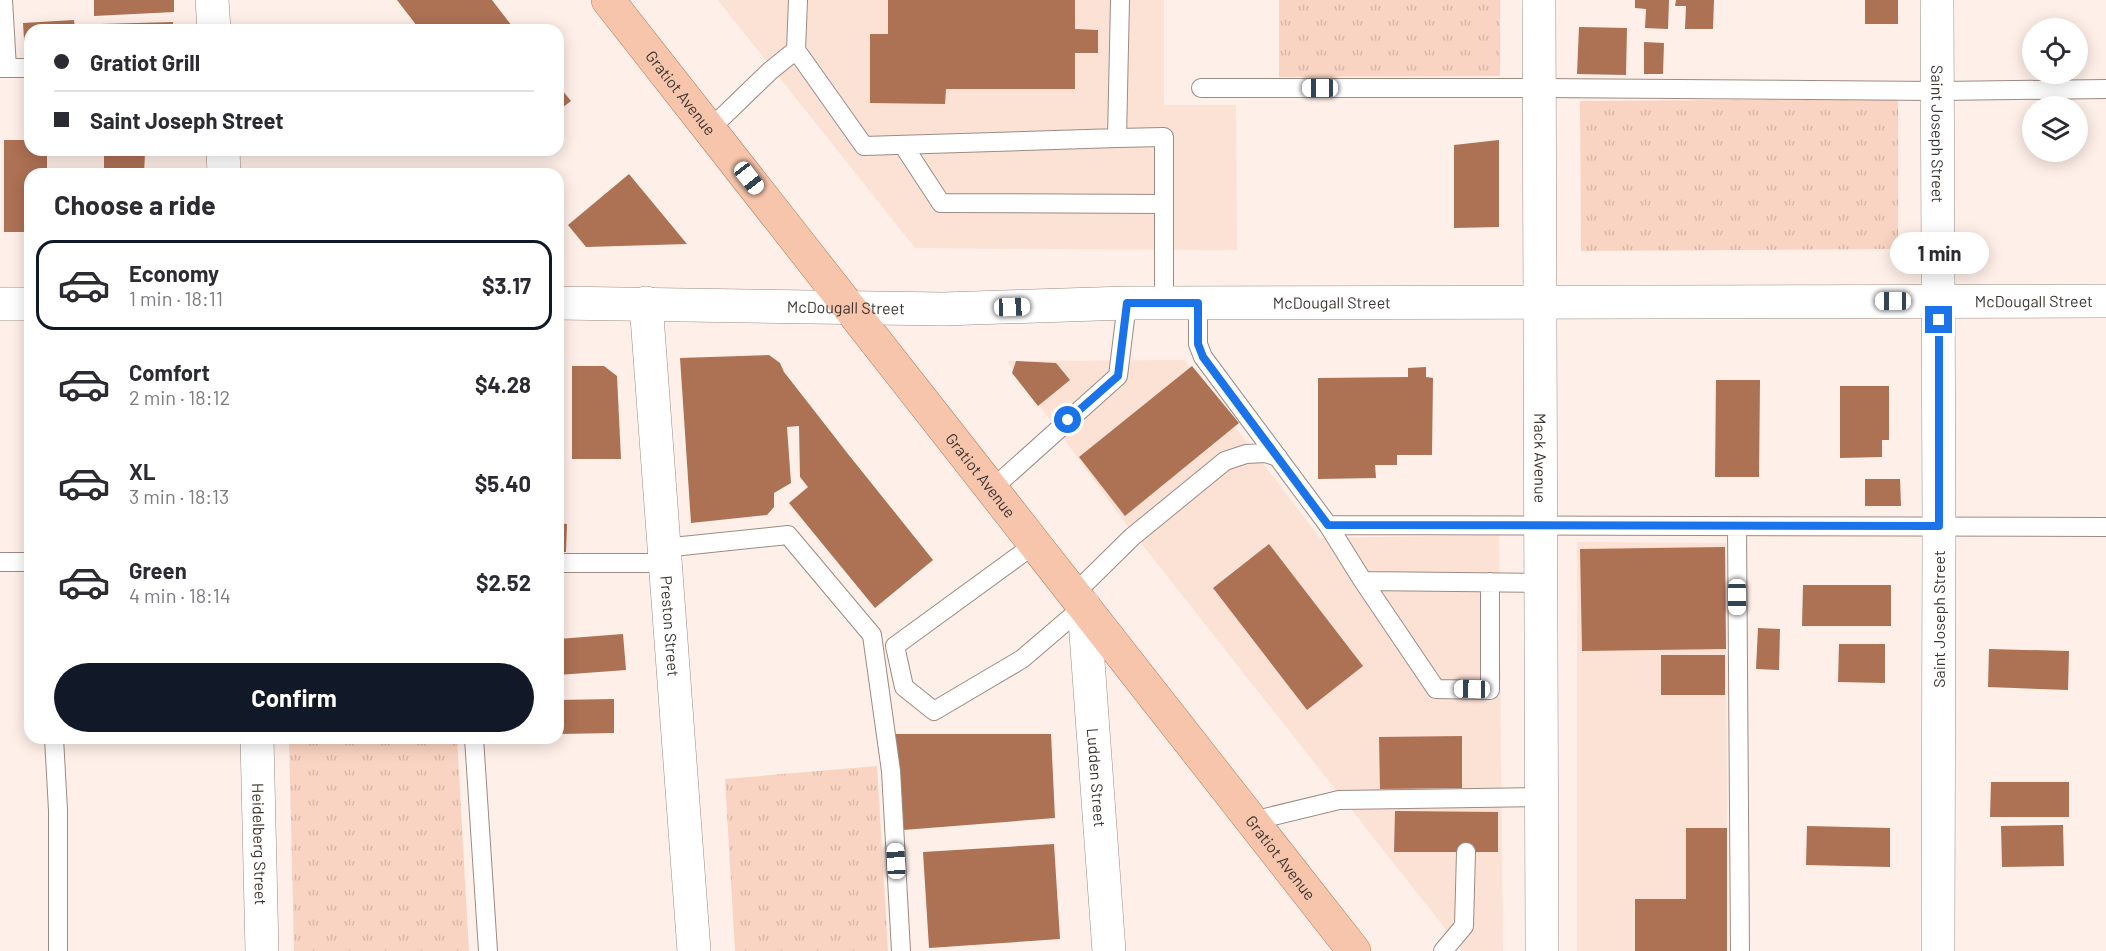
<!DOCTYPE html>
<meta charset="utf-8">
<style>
:root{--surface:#fff;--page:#f2f2f3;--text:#2b2b33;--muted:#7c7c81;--line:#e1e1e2;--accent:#111827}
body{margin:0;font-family:Barlow,sans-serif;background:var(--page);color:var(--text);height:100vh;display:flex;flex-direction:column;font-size:22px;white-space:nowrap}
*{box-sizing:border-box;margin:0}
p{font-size:20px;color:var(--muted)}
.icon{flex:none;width:33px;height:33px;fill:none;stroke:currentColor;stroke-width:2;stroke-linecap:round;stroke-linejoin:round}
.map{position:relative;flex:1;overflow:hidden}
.side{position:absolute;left:24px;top:168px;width:540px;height:576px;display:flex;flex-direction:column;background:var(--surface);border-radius:18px;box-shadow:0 3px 15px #0003}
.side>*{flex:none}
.guide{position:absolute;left:24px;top:24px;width:540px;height:132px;border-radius:18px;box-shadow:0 3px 15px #0003;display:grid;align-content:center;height:132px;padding:0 30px;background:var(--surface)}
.fabs{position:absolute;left:2022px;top:18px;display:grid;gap:12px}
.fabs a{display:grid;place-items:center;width:66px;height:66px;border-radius:50%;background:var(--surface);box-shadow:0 3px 15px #0003;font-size:30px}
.end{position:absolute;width:27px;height:27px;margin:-14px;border:8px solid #1a73e8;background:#fff;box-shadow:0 0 0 3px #fff}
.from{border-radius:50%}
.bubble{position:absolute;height:42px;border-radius:21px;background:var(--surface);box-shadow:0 3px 15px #0003;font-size:20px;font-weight:700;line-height:42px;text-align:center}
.car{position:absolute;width:18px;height:36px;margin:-18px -9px;border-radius:8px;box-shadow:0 0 4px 2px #0007;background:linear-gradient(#fff 24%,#345 0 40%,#fff 0 76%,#345 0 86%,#fff 0)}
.guide b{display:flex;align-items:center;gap:21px;height:57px;font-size:22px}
.guide b+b{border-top:2px solid var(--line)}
.guide i{width:15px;height:15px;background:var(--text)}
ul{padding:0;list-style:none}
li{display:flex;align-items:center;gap:18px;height:90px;margin:0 12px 9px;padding:0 18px;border:3px solid transparent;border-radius:18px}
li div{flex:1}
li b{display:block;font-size:22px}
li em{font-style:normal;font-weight:700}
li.active{border-color:var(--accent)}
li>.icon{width:54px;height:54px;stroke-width:1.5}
h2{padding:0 30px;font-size:27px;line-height:72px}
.primary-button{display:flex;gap:12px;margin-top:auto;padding:12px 30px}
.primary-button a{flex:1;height:69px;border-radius:36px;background:var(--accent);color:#fff;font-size:24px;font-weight:700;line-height:69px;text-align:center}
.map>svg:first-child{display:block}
.built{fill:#fce1d5}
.grass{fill:url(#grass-tufts)}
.building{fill:#ad7154}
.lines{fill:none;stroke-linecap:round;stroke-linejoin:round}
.lane-casing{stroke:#9c8b83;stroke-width:20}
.street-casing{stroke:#9c8b83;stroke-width:34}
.secondary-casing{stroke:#9c8b83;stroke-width:34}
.primary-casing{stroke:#b37a5e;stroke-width:34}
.lane{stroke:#fff;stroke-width:18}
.street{stroke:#fff;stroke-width:33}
.secondary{stroke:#fff;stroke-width:33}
.primary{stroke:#f7c5ac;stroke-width:33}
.route{stroke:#1a73e8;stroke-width:8}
.labels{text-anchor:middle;stroke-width:6;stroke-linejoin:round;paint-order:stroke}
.street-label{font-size:16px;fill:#3d3632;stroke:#fff}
</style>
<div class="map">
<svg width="2106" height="951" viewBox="0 0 2106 951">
<defs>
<pattern id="grass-tufts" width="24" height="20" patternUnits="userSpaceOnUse" patternTransform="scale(1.5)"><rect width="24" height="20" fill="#fad4c2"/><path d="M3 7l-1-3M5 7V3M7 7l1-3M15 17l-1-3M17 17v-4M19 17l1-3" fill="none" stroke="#d7b7a7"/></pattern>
</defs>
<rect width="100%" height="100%" fill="#feefe8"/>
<path class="built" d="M718 0H1164V105H1236L1237 250 915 248Z
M1184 360 1320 538 1499 535 1503 951H1463L1126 524 1007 361Z
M1577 542 1726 543 1727 951H1577Z"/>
<path class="grass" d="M1279 0H1500V76L1279 77Z
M1898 99V249L1581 251 1580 101Z
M289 738H457L469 951H294Z
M877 766 888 951H735L725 779Z"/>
<path class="building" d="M94 0H174V12L94 16Z
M397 0H492L515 30H420Z
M888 0H1075V29L1098 30V53H1075V89H946L945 104 870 103V34H888Z
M1635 0H1669L1668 29 1645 28 1646 9 1635 8Z
M1676 0H1714L1713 29H1685L1686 6H1675Z
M1865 0H1898V24H1865Z
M74 20 75 30H30V56H25L23 23Z
M173 22V30H100V24Z
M1579 27 1627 28 1626 75 1577 74Z
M1644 42 1664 43 1663 74H1644Z
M558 85 571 101 558 111Z
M4 140H30V150H47V174H30V232H4Z
M1499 140V227L1454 228V145Z
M104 152 145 153 144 174H104Z
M629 174 687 244 586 247 568 225Z
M769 355 780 363 784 372 848 454 933 560 875 608 789 503 808 487 800 477 799 426 787 427 791 483 774 493V507L767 515 691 523 680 358Z
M1016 361 1056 363 1070 380 1038 406 1012 373Z
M572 366H604L617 376 621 459H572Z
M1192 366 1239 423 1125 516 1079 457Z
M1426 367V377L1433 378 1432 455H1397V465H1375L1376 478 1318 479V378L1408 377V368Z
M1716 380H1760L1759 477H1715Z
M1840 386H1889V440H1882V457L1840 458Z
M1865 479H1900L1901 506H1865Z
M558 523 567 524 566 552H558Z
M1269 544 1363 666 1307 710 1213 588Z
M1725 547 1726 649 1582 651 1580 549Z
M1803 585H1891V626H1802Z
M1758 628 1780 629 1779 670 1756 669Z
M623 634 626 670 558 675V639Z
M1839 644H1885V683L1838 682Z
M1989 649 2069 651 2068 690 1988 687Z
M1661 655H1725V695H1661Z
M614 699V733L558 734V700Z
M895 734H1051L1055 818 903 830Z
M1462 736V788L1380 789 1379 737Z
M1991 782H2069V817H1990Z
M1395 811 1498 812V852H1394Z
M2063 825 2064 866 2002 867 2001 826Z
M1807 826 1890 828V867L1806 865Z
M1686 828H1727V951H1635V899H1686Z
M1054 844 1060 939 929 948 923 852Z"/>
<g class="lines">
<g class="lane-casing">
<path id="lane" d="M3 0 7 68
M798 0 796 50 864 146 1117 138
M1120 0 1117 138 1164 137V303
M0 68H30
M1201 88H1539L1938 91 2106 89
M710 129 770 71 796 50
M903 145 941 203 1164 204
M1198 303V344L1203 357 1328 525 1363 581 1540 583
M992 489 1118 376 1127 303
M1328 525 2106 527
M1737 526 1740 951
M1035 544 895 646 904 687 934 711 1022 659 1084 606
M663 548 788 535 872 635 891 771 901 951
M0 562H30
M558 563H664
M1363 581 1436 689 1490 690V582
M1074 594 1132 537 1225 461 1246 454 1265 453 1278 457
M54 738 58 810V951
M474 738 488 951
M1252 821 1339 800 1541 797
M1443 951 1464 926 1466 852"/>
</g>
<g class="street-casing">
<g id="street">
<path d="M212 0 214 30"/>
<path id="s1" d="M1937 0 1939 527 1938 951"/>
<path d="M223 150 224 174"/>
<path id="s2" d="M646 303 694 951"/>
<path id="s3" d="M1084 606 1109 951"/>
<path id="s4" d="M257 738 262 951"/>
</g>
</g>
<g class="secondary-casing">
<g id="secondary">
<path id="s5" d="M1539 0 1542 951"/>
<path id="s6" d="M558 303 943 309 1127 303 2106 301"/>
<path d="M0 304H30"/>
</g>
</g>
<g class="primary-casing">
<g id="primary">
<path id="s7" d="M608 0 1354 951"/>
</g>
</g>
<use href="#lane" class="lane"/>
<use href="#street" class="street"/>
<use href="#secondary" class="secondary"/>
<use href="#primary" class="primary"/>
</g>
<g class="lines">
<path class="route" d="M1068 420 1118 376 1127 303H1198V344L1203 357 1328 525 1939 526V320"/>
</g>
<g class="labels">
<g class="street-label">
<text dy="6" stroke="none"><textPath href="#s7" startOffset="118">Gratiot Avenue</textPath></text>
<text dy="6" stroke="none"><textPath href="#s1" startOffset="134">Saint Joseph Street</textPath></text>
<text dy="6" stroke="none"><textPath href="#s6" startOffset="1476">McDougall Street</textPath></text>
<text dy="6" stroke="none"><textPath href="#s6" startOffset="774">McDougall Street</textPath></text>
<text dy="6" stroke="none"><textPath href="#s6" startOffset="288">McDougall Street</textPath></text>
<text dy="6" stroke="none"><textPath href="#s5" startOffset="458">Mack Avenue</textPath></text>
<text dy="6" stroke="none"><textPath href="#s7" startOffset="604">Gratiot Avenue</textPath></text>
<text transform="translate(1939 619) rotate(-90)" y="6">Saint Joseph Street</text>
<text dy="6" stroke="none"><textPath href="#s2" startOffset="324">Preston Street</textPath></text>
<text dy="6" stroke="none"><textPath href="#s3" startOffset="172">Ludden Street</textPath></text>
<text dy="6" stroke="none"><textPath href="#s4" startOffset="106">Heidelberg Street</textPath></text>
<text dy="6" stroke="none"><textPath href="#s7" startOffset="1090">Gratiot Avenue</textPath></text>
</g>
</g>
</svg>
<div class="fabs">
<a><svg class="icon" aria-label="locate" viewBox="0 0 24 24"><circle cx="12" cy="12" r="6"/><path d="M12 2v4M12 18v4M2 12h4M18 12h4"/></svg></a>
<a><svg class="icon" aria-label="layers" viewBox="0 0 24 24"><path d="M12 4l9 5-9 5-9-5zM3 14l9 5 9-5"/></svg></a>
</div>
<i class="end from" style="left:1068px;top:420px"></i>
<i class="end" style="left:1939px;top:320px"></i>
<div class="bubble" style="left:1890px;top:232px;width:99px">1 min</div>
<i class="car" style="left:1320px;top:88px;rotate:270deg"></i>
<i class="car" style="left:749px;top:178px;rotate:142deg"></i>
<i class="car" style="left:1893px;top:301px;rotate:270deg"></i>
<i class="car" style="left:1012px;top:307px;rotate:88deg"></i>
<i class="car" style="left:1737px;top:597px;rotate:180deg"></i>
<i class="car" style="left:1472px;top:689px;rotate:271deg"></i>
<i class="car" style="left:896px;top:861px;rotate:357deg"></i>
<div class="guide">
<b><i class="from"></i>Gratiot Grill</b>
<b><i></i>Saint Joseph Street</b>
</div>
<section class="side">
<h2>Choose a ride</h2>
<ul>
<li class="active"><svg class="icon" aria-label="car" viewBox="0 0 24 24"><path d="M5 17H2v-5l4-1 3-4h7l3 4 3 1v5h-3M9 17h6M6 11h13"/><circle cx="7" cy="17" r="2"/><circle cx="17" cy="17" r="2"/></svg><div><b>Economy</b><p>1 min · 18:11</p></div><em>$3.17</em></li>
<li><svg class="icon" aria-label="car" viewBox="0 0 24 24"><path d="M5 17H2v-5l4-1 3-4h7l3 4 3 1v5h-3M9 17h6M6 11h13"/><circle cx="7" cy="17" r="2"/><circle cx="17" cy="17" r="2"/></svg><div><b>Comfort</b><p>2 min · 18:12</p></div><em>$4.28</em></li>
<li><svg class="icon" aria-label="car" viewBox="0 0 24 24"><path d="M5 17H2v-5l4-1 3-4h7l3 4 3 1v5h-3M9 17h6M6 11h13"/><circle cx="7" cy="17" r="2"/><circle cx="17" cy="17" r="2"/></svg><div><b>XL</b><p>3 min · 18:13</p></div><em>$5.40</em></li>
<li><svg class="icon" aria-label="car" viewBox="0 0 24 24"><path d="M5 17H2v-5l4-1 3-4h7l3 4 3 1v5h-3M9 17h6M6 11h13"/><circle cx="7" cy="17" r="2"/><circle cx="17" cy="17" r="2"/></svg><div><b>Green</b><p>4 min · 18:14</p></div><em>$2.52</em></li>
</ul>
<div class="primary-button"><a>Confirm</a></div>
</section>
</div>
